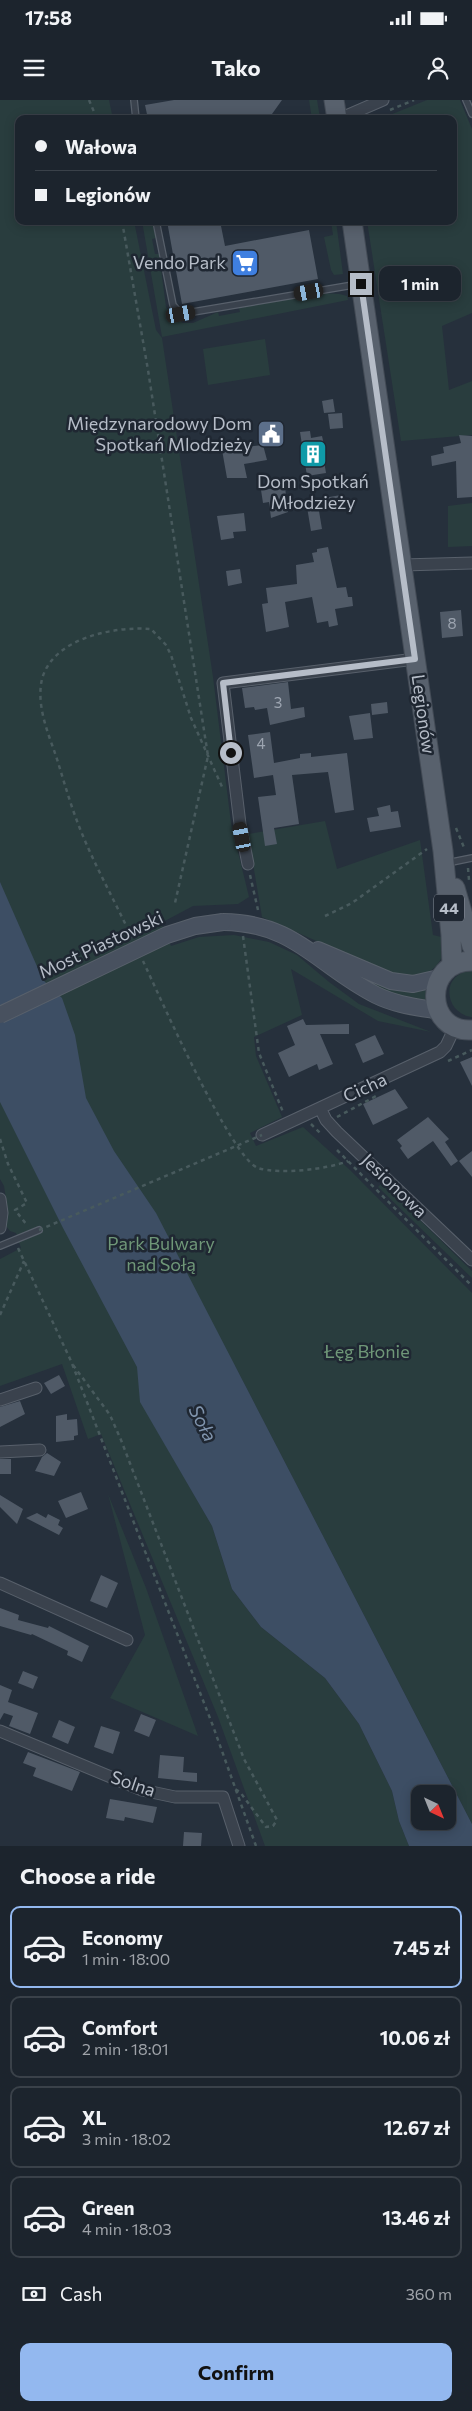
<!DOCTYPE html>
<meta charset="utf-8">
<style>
:root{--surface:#1c242d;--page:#293039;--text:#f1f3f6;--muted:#a0a4aa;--line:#3a4149;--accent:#93b8ef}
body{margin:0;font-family:Commissioner,sans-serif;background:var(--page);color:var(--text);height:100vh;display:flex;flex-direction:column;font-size:19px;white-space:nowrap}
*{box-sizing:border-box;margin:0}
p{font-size:16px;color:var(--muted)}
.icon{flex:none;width:28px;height:28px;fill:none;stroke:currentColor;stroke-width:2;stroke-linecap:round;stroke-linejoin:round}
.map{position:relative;height:1746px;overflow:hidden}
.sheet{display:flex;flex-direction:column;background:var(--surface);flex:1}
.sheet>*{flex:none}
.guide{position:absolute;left:15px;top:15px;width:442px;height:110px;border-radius:10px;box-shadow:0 2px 12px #0003,0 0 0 1px var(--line);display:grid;align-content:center;height:110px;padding:0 20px;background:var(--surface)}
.needle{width:32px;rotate:137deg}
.fabs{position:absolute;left:411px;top:1685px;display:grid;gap:10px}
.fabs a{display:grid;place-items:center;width:45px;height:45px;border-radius:10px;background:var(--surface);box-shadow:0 2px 12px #0003,0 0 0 1px var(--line);font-size:25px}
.end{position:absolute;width:22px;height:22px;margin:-11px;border:6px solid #b6bdc8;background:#111;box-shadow:0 0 0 2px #111}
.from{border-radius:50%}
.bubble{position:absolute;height:35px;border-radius:10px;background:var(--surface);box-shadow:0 2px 12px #0003,0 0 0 1px var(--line);font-size:16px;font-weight:700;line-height:35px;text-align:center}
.car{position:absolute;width:15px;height:30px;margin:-15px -8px;border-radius:6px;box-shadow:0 0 4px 1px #0007;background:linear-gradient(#222 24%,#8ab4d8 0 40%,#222 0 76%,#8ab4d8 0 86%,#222 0)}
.guide b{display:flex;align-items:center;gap:18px;height:48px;font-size:19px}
.guide b+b{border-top:1px solid var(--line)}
.guide i{width:12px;height:12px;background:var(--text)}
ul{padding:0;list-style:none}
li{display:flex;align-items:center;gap:15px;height:82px;margin:0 10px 8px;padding:0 10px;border:2px solid var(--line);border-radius:10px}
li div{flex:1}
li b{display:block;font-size:19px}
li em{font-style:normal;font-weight:700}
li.on{border-color:var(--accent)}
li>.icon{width:45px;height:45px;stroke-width:1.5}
h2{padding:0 20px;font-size:22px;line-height:60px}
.pay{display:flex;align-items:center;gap:12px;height:55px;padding:0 20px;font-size:19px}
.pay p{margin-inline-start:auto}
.action{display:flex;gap:10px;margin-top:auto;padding:10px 20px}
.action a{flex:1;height:58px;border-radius:10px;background:var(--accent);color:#111;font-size:20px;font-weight:700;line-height:58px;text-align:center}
.status{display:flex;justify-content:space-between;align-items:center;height:35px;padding:0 25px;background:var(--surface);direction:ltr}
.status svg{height:14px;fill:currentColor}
header{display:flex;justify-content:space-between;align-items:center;height:65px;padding:0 20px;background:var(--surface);font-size:22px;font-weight:700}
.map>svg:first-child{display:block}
.green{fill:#293d3e}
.water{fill:#3d4e64;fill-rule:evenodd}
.building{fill:#505a67}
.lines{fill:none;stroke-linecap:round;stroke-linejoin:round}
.lane-casing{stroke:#58606b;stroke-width:8}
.street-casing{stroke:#58606b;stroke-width:13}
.secondary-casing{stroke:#58606b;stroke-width:18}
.primary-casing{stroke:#434b56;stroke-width:21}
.path{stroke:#485a5d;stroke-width:2.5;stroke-dasharray:4 4;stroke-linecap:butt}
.lane{stroke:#3a424d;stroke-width:5.5}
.street{stroke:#3a424d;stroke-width:11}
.secondary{stroke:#48515f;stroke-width:16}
.primary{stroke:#58616d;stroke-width:19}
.secondary-bridge-casing{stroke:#58606b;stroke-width:18;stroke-linecap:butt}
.path-bridge{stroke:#485a5d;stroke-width:2.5;stroke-dasharray:4 4;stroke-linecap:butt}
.secondary-bridge{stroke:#48515f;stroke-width:16}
.route{stroke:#b6bdc8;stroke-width:6}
.labels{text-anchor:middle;stroke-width:5;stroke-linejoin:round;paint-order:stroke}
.number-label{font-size:15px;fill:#9ca4b0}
.shield{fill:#1f2732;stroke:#89909b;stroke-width:1}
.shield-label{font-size:16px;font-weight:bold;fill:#b6bdc8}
.poi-label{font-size:18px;fill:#b6bdc8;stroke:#1f2732;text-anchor:end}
.street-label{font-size:18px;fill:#b6bdc8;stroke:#1f2732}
.park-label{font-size:18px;fill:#6f9778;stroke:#1f2732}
.water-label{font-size:19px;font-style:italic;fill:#8094ad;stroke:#1f2732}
</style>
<div class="status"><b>17:58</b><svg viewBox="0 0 49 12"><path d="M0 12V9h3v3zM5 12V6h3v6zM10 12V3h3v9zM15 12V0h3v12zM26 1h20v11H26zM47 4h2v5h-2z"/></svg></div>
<header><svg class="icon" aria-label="menu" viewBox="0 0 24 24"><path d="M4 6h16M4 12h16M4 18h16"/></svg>Tako<svg class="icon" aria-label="person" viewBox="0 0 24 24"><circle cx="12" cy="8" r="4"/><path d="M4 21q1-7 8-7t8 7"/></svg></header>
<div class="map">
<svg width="472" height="1746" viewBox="0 0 472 1746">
<rect width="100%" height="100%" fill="#26303c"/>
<path class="green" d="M0 0H109L113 19H19V121H134L156 230 162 238 213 577 231 723 249 797 238 804 193 806 161 823 171 846 199 837 234 835 269 842 297 855 329 882 359 904 431 932 378 921 291 869 302 915 254 937 256 956 282 1017 250 1033 256 1046 303 1027 350 1070 472 1193V1724L235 1266 146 1311 212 1426 232 1489 261 1527 325 1578 359 1624 392 1691 399 1721 409 1746H265L218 1617 101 1334 88 1339 62 1264 0 1286V1159L21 1148 16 1133 10 1131 6 1126 7 1105 4 1086 0 1079Z
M309 0H317L320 18 312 19Z
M427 0H460L472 29V213L442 226 449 290 472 281V335L401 341 367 121H454V19H380Z
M142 121H152L156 138 152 139 155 154H159L166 207 173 217 183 223H193L218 212 219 216 240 212 239 208C264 204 326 187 347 196L348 200 162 237Z
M331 121H336L343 174 334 175 331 170 324 137 333 135Z
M265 239 270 275 208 285 203 249Z
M472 403V446L448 447V406Z
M325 721 337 769 420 740 433 835 445 838C445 870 425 879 396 876L262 817 248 734Z
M335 863 428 888 429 906 397 899Z
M472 871V917H471C442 911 442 872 472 871Z
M382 1083 472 1171V1178L378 1087Z
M108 1394 146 1488 198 1636 110 1598 145 1535Z"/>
<path class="water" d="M0 782 43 880 62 898 75 935 86 998 114 1051 156 1113 472 1724V1746H409L399 1721 392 1691 359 1624 325 1578 261 1527 232 1489 212 1426 140 1302 137 1267 63 1128 0 1002ZM420 1694H448V1721H420Z"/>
<path class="building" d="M174 0H282L272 14 273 19H148L145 5Z
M167 121H220L225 146 309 130 318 179 182 204Z
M333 299 335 312 324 313 322 301Z
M342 313 343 328 330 329 328 314Z
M310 331 311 338 322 336 325 349H322L326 373 307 376 300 332Z
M459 335 472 336V397L457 398 456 361 432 366 431 356 444 353 443 347 461 343Z
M263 345 267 360 244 364 247 378H227L222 350Z
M285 387 288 412 271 418 269 402 263 403 261 390Z
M341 395 343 407 319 411 322 429 311 431 306 401Z
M244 413 246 431 233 432 234 438 221 440 217 416Z
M328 447 337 488 346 487 348 497H352L353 506 335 509 338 525 329 527 328 521 317 523 312 497 285 502 289 527 266 532 262 504 268 503 266 488 297 484 296 465 314 462 312 453 317 452V449Z
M240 469 242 483 228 486 226 471Z
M461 510 463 536 442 538 440 512Z
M288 582 291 609 304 607 305 617 270 625 267 608 255 610 254 607 245 608 242 588Z
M387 602 388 613 372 615 371 604Z
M370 613 373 638 354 640 349 616Z
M270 632 274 663 300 658V654L311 653V657L347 653 354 710 335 713 328 672 292 675 299 724 274 728 277 744 265 746 258 697 276 695 273 675 254 678 248 635Z
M390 705 391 712 398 711 401 727 370 732 367 718 379 716 377 708Z
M303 919 306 925 349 924V934H320L333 964 319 970 317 964 289 977 278 953 295 945 287 926Z
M375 935 384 954 363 963 355 944Z
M472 957V986L460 962Z
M395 989 408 1008 373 1025 363 1004Z
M428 1017 449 1039 445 1042 458 1061 451 1066 433 1041 408 1059 400 1048 402 1046 397 1040Z
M472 1051V1077L459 1061Z
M59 1275 65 1286 51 1294 44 1283Z
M20 1301 25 1314 0 1327V1307Z
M67 1314V1320L77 1319 78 1335 74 1336V1340L56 1342V1316Z
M47 1353 61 1362 54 1376 35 1371 42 1357Z
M0 1359H11V1374H0Z
M81 1392 88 1409 66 1418 58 1401Z
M0 1395 23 1409 17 1424 0 1407Z
M37 1413 46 1418 48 1414 60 1420 58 1425 63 1428 59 1435 26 1418Z
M101 1475 118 1483 107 1508 90 1501Z
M0 1508 19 1515 18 1520 48 1528 49 1526 89 1546 82 1562 67 1555 68 1551 32 1534 31 1535 0 1526Z
M23 1571 38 1577 33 1589 18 1583Z
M0 1585 12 1590 8 1602 38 1613 30 1634 9 1626 13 1616 4 1613 0 1620Z
M141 1614 156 1620 149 1637 134 1631Z
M59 1620 75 1627 68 1644 52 1637Z
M101 1626 120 1632 113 1654 94 1647Z
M28 1652 80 1672 72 1691 33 1676 36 1668 23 1663Z
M160 1655 184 1657 183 1672 197 1673V1682L158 1678Z
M110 1699 157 1707 153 1723 125 1717 124 1721 106 1718Z
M184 1732 202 1733 201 1746H183Z"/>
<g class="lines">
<g class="lane-casing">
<path id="lane" d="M134 0 136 19
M466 0 472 14
M156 121 173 205 181 214 359 184
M447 763 472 758
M0 1146 39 1130"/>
</g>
<g class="street-casing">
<path id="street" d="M339 19 383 0
M403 465 472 463
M248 764 240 724 223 583 415 559
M320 1008 326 1020 337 1032 472 1160
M262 1035 440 952 446 946 455 927
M0 1099 2 1113 0 1128
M0 1300 36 1288
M0 1352 40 1350
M0 1483 127 1540
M0 1631 142 1690 175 1697H223L239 1746"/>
</g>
<g class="secondary-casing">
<path id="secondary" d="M223 822C296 823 317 865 376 895 396 905 417 907 439 911
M318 850 391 881 413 884 439 878"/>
</g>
<g class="primary-casing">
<path id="primary" d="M334 0 337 19
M352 121 443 751 451 835 452 866
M455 788 472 846
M472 861C422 861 425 933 472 930"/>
</g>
<path class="path" d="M89 0 97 19
M390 10 414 0
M122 121 148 270 208 656 175 803
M310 122 313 121
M456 728 465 750
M468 768 469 780
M250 775 258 810
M325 816 352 803 427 749
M243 836 259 953 283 1012
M132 838C114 799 92 761 77 721 69 700 63 678 56 656 48 633 36 605 42 579 53 538 114 526 151 529L166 545 171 555 191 618 223 689
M143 861C159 895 231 1058 258 1068 279 1075 329 1069 348 1061
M448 961 472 950
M337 1017 378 995
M311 1024 321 1034
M0 1039 8 1064 27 1103 15 1110 27 1125
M337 1050 472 1186
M18 1148 71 1261 213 1626 256 1746
M0 1215 24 1161
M73 1265 110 1315 121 1340 244 1659 277 1720 273 1726 266 1727 240 1692 233 1688"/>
<use href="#lane" class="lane"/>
<use href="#street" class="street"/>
<use href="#secondary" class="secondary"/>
<use href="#primary" class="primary"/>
<g class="secondary-bridge-casing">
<path id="secondary-bridge" d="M0 915 167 835 195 826 223 822"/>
</g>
<path class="path-bridge" d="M39 1130 262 1035"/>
<use href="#secondary-bridge" class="secondary-bridge"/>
</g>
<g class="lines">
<path class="route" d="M231 653 223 583 415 559 361 184"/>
</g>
<defs>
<g id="supermarket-square" transform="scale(1.4375)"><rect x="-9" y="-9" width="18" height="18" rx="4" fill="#3f7fe0" stroke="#1f2732"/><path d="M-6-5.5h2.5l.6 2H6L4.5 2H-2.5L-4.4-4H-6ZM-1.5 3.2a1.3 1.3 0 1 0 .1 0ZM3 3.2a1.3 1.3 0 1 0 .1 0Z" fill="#fff"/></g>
<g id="civic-square" transform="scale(1.4375)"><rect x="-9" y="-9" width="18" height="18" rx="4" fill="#5c6f8a" stroke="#1f2732"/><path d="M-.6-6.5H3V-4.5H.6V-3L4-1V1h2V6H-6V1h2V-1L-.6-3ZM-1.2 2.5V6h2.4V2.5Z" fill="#fff"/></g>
<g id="building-square" transform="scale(1.4375)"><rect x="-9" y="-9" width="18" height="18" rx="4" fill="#0f9aa8" stroke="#1f2732"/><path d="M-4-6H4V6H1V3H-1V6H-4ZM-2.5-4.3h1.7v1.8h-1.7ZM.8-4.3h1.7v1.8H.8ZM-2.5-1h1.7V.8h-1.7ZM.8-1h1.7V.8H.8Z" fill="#fff"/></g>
</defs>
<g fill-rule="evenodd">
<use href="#supermarket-square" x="245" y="163"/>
<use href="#civic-square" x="271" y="334"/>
<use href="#building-square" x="313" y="354"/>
</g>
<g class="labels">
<g class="number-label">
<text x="452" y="529">8</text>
<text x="278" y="608">3</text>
<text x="261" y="649">4</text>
</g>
<rect class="shield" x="434" y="794.5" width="30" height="27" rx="4"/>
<g class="shield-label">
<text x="449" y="814">44</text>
</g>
<g class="poi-label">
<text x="226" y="169">Vendo Park</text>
<text x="252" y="330">Międzynarodowy Dom<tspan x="252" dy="21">Spotkań Mlodzieży</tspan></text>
<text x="313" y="388" text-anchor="middle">Dom Spotkań<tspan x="313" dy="21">Młodzieży</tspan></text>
</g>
<g class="street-label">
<text transform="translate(423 614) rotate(82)" y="6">Legionów</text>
<text transform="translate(101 845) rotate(-25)" y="6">Most Piastowski</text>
<text transform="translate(365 988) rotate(-25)" y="6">Cicha</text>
<text transform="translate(394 1086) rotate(44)" y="6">Jesionowa</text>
<text transform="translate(133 1684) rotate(19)" y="6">Solna</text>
</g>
<g class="park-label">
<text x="161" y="1150">Park Bulwary<tspan x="161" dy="21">nad Sołą</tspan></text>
<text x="367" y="1258">Łęg Błonie</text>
</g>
<g class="water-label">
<text transform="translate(203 1323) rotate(63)" y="7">Soła</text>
</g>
</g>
</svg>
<div class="fabs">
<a><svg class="needle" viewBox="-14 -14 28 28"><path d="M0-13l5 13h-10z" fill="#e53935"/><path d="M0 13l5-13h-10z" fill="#a0a4aa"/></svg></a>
</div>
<i class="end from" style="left:231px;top:653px"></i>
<i class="end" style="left:361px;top:184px"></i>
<div class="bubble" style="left:379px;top:166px;width:82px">1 min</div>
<i class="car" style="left:309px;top:192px;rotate:260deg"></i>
<i class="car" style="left:181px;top:214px;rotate:80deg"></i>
<i class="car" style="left:242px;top:737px;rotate:349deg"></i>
<div class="guide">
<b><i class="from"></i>Wałowa</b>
<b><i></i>Legionów</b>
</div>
</div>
<section class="sheet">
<h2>Choose a ride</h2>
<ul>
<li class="on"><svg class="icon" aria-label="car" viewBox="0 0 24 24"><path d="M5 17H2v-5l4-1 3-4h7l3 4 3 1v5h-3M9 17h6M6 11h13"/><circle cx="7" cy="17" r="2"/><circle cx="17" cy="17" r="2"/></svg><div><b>Economy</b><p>1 min · 18:00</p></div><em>7.45 zł</em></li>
<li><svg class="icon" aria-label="car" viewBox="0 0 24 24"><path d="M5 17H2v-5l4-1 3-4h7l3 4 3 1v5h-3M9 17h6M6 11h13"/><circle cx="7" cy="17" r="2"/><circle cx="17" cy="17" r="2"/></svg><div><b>Comfort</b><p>2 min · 18:01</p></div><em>10.06 zł</em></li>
<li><svg class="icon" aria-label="car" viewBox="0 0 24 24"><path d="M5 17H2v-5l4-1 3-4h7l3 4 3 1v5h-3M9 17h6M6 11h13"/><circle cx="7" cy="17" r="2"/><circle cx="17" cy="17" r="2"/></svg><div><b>XL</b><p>3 min · 18:02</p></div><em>12.67 zł</em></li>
<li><svg class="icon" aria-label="car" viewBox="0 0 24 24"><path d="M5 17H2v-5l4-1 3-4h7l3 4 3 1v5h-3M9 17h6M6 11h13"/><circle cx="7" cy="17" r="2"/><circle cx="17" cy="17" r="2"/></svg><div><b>Green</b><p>4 min · 18:03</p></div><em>13.46 zł</em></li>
</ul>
<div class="pay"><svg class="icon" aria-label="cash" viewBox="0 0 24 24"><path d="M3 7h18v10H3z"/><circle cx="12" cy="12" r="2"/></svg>Cash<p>360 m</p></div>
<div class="action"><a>Confirm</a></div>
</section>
